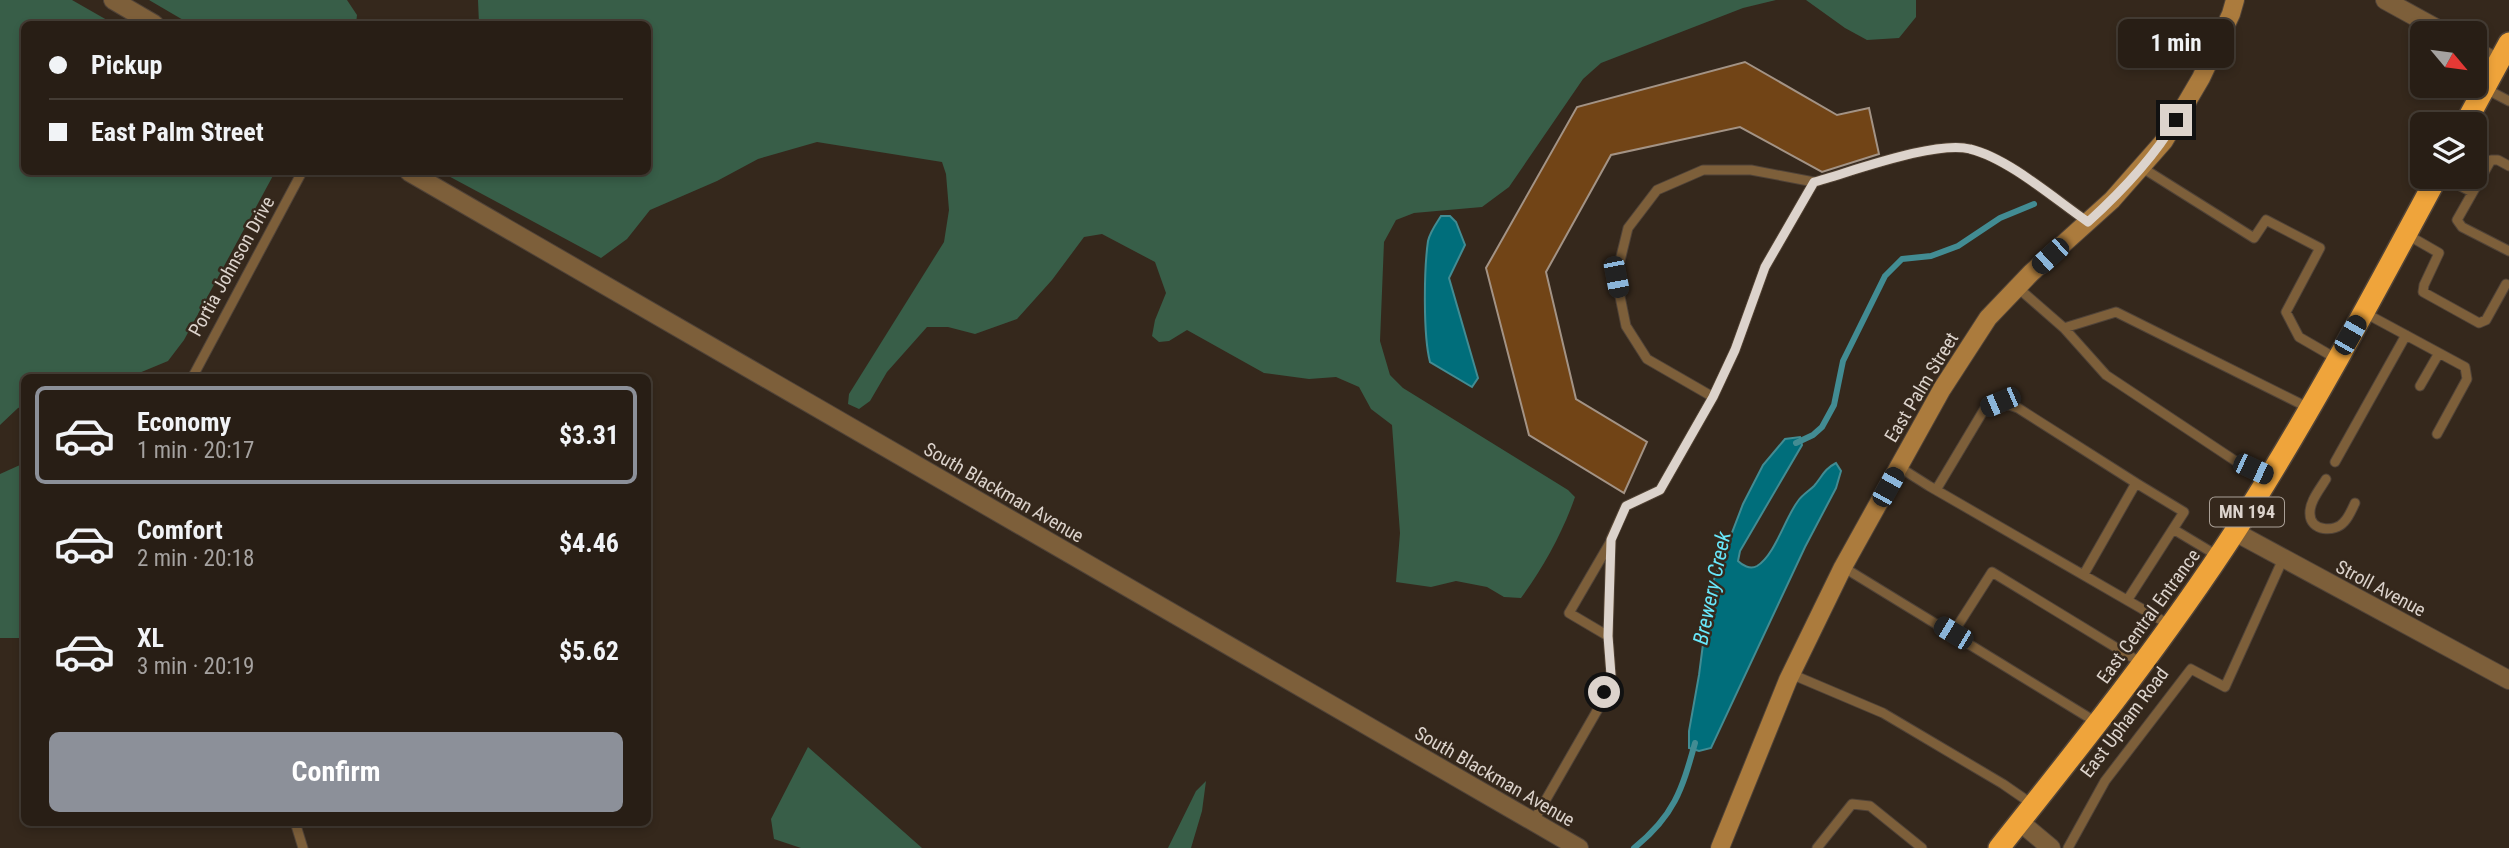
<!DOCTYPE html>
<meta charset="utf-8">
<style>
:root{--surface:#281e15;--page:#342b22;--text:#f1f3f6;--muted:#a5a2a0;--line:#443c34;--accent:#8c9099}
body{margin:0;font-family:"Roboto Condensed",sans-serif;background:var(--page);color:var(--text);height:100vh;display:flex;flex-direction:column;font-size:26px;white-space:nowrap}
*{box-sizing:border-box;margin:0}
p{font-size:23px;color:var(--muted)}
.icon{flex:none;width:38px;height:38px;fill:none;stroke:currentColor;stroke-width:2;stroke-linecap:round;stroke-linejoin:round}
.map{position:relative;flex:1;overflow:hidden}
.sheet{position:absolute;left:21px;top:374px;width:630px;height:452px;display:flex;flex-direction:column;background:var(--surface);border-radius:10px;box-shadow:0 4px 10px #0003,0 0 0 2px var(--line)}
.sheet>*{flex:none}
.top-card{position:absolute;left:21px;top:21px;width:630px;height:154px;border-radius:10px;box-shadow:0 4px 10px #0003,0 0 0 2px var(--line);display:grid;align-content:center;height:154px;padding:0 28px;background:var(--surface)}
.needle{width:46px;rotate:119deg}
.fabs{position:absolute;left:2410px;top:21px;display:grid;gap:14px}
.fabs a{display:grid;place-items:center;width:77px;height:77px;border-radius:10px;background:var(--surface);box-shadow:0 4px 10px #0003,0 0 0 2px var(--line);font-size:35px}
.end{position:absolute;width:32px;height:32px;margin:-16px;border:9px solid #dcd3cc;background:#111;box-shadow:0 0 0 4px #111}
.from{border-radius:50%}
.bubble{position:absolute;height:49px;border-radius:10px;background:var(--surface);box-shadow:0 4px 10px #0003,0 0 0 2px var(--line);font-size:23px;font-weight:700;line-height:49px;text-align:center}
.car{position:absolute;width:21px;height:42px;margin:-21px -10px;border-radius:9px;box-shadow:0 0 5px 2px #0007;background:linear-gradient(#222 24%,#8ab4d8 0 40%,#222 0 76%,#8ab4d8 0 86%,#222 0)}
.top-card b{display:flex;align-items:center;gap:24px;height:66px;font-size:26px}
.top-card b+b{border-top:2px solid var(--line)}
.top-card i{width:18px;height:18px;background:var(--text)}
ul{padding:12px 0 0;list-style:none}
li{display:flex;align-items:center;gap:21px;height:98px;margin:0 14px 10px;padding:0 14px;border:4px solid transparent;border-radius:10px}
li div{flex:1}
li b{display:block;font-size:26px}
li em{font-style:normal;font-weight:700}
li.on{border-color:var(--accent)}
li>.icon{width:63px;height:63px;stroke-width:1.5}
.button{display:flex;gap:14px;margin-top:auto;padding:14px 28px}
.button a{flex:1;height:80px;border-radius:10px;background:var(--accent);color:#fff;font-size:28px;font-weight:700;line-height:80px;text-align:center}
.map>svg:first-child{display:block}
.green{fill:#385e48}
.water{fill:#006e7b;stroke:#428c93;stroke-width:2}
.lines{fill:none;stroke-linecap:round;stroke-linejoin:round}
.stream{stroke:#428c93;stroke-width:6}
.building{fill:#714416;stroke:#a39385;stroke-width:2}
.lane-casing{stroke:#504338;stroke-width:11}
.street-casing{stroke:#504338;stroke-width:20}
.secondary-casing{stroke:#504338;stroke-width:20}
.highway-casing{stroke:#504338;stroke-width:24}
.lane{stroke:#7d5f3a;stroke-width:9}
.street{stroke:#7d5f3a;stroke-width:18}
.secondary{stroke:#ab7b3d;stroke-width:18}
.highway{stroke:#efa43b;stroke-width:21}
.route{stroke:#dcd3cc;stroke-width:9}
.labels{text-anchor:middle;stroke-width:5;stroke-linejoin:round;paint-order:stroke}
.shield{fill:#35281c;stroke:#aaa097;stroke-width:2}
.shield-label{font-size:18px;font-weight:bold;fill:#dcd3cc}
.street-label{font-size:19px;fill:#dcd3cc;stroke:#35281c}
.water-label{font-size:21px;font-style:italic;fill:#68e8fb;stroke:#35281c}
</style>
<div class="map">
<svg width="2509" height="848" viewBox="0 0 2509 848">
<rect width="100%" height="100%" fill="#35281c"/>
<path class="green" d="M0 0H72L114 24H24V172H275L184 340 168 361 127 378H24V406L18 408 0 425Z
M149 0H347L357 15 356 24H190Z
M478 0H1776L1743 8 1601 63 1583 79 1509 187 1482 207 1414 213 1396 220 1384 242 1380 341 1390 375 1403 388 1568 490 1575 497C1563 532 1543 568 1521 598L1504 597 1487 587 1456 581 1431 587 1396 582 1400 533 1392 425 1371 409 1359 387 1336 377 1309 379 1264 373 1187 330 1169 341 1159 342 1152 336 1155 320 1166 293 1155 262 1102 234 1084 237 1052 280 1017 319 975 334 948 327H927L887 372 870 401 859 409 848 404 849 394 944 242 949 210 946 174 942 162 817 142 758 159 717 181 650 210 627 239 601 258 441 172H648V24H479Z
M1806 0H1916V17L1899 38 1867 40 1845 28Z
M20 465H24V638H0V474Z
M808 747 922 848H801L774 839 771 819Z
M1206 781 1202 811 1191 848H1168L1196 791Z"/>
<path class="water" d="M1441 216H1450L1456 222 1465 245 1449 278 1478 378 1472 387 1430 362C1423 335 1424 269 1428 241 1430 232 1436 224 1441 216Z
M1800 437 1802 445 1740 551 1738 561C1742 565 1750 570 1757 566 1775 555 1785 518 1798 501 1802 495 1809 491 1814 486 1822 477 1824 469 1836 463L1841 471 1836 488 1805 547 1711 748 1699 751 1689 748V731L1699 675 1710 590 1743 504 1763 465 1785 439Z"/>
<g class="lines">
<path class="stream" d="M1796 443 1813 435 1822 427 1834 405 1843 361 1885 276 1902 259 1931 256 1958 246 2000 218 2034 204
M1634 848C1674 816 1682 790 1695 743"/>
</g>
<path class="building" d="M1745 62 1837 115 1869 108 1879 154 1822 172 1740 127 1611 155 1546 272 1576 399 1647 442 1624 493 1529 435 1486 268 1577 107Z"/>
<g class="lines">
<g class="lane-casing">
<path id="lane" d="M2486 89 2509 101
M2509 166 2498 160H2491L2457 220 2462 227 2509 251
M2141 167 2254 238 2266 220 2320 248 2286 312 2299 337 2337 359
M2443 177 2472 192
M2406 234 2439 253 2424 285 2423 292 2479 323 2486 320 2506 284
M2017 287 2064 328 2116 312 2309 408
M2365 313 2465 367 2467 379 2437 434
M2064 328 2106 375 2237 462 2268 476
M192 378 302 172
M2420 386 2439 353
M1713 397 1647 359 1626 326 1616 277 1628 228 1657 190 1703 170H1751L1814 182
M2335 462 2406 335
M1899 467 1929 486 2170 625
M2326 479C2320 489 2309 502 2310 514 2310 531 2335 533 2344 522 2349 517 2352 509 2355 503
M1936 490 1985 408 2000 402 2018 408 2136 483
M1843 567 2096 722
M2084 574 2136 483 2184 512 2173 529 2218 556
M2128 599 2173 529
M1953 633 1992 572 2143 664
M1608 636 1569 613 1611 541
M1791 674 1883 713 2003 784 2032 804
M295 822 303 848
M1533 822 1598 709 1611 675 1608 636 1611 539 1626 506 1660 490 1713 397 1735 350 1765 267 1814 182C1851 172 1936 140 1970 149 2008 158 2056 200 2088 222
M1817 848 1852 804 1870 806 1922 848
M2068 848 2105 781 2191 669 2225 687 2283 559"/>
</g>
<g class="street-casing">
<path id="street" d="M113 0 154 24
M2385 0 2445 33
M2474 50 2498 63
M409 172 1579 848
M2235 532 2509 680
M2020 822 2051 848"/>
</g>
<g class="secondary-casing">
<path id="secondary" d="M1720 848 1788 680 1843 567 1942 389 1988 318 2031 273 2112 200 2164 141 2201 78 2231 14 2235 0"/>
</g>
<g class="highway-casing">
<path id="highway" d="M2465 124 2509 43
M1999 848C2081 745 2164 641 2236 530 2309 416 2373 296 2437 177"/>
</g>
<use href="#lane" class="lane"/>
<use href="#street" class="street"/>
<use href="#secondary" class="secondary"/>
<use href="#highway" class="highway"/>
</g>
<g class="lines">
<path class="route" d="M1604 692 1611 675 1608 636 1611 540 1626 506 1660 490 1713 397 1735 350 1765 267 1814 182C1851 172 1936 140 1970 149 2008 158 2056 200 2088 222 2121 192 2153 159 2176 120"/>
</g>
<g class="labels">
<rect class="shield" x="2210" y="497.5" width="74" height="29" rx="5"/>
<g class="shield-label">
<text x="2247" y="518">MN 194</text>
</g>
<g class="street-label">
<text transform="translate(231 266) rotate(-61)" y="7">Portia Johnson Drive</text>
<text transform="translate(1921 387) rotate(-59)" y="7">East Palm Street</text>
<text transform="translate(1004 492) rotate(30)" y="7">South Blackman Avenue</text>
<text transform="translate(2381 588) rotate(28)" y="7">Stroll Avenue</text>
<text transform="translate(2148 616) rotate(-54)" y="7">East Central Entrance</text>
<text transform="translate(2124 722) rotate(-53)" y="7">East Upham Road</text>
<text transform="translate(1495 776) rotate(30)" y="7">South Blackman Avenue</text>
</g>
<g class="water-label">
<text transform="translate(1712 588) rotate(-78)" y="7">Brewery Creek</text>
</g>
</g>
</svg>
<div class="fabs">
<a><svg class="needle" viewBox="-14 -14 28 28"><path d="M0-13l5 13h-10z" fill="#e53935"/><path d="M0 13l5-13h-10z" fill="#a5a2a0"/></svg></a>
<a><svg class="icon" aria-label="layers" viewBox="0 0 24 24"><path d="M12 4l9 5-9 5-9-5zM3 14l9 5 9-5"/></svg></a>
</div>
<i class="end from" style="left:1604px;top:692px"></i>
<i class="end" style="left:2176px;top:120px"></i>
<div class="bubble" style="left:2118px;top:19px;width:116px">1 min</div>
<i class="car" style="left:2050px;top:256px;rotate:228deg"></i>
<i class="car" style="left:1616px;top:277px;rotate:169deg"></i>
<i class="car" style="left:2350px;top:335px;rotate:30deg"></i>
<i class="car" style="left:2000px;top:402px;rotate:247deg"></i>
<i class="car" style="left:2253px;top:469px;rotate:115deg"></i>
<i class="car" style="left:1888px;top:487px;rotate:29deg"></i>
<i class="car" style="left:1953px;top:633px;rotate:301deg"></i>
<div class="top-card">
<b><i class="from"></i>Pickup</b>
<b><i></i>East Palm Street</b>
</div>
<section class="sheet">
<ul>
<li class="on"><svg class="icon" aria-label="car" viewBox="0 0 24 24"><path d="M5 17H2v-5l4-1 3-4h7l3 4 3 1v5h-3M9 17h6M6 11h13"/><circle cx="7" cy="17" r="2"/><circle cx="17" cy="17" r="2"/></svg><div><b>Economy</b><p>1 min · 20:17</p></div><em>$3.31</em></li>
<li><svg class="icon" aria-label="car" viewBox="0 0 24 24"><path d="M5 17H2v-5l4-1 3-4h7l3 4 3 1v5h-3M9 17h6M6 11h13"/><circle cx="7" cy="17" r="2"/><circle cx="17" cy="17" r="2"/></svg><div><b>Comfort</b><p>2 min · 20:18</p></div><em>$4.46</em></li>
<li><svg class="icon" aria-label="car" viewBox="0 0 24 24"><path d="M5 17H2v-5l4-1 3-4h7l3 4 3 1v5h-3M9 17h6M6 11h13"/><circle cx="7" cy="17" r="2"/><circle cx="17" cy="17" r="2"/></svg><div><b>XL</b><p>3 min · 20:19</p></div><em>$5.62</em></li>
</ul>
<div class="button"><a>Confirm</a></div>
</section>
</div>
